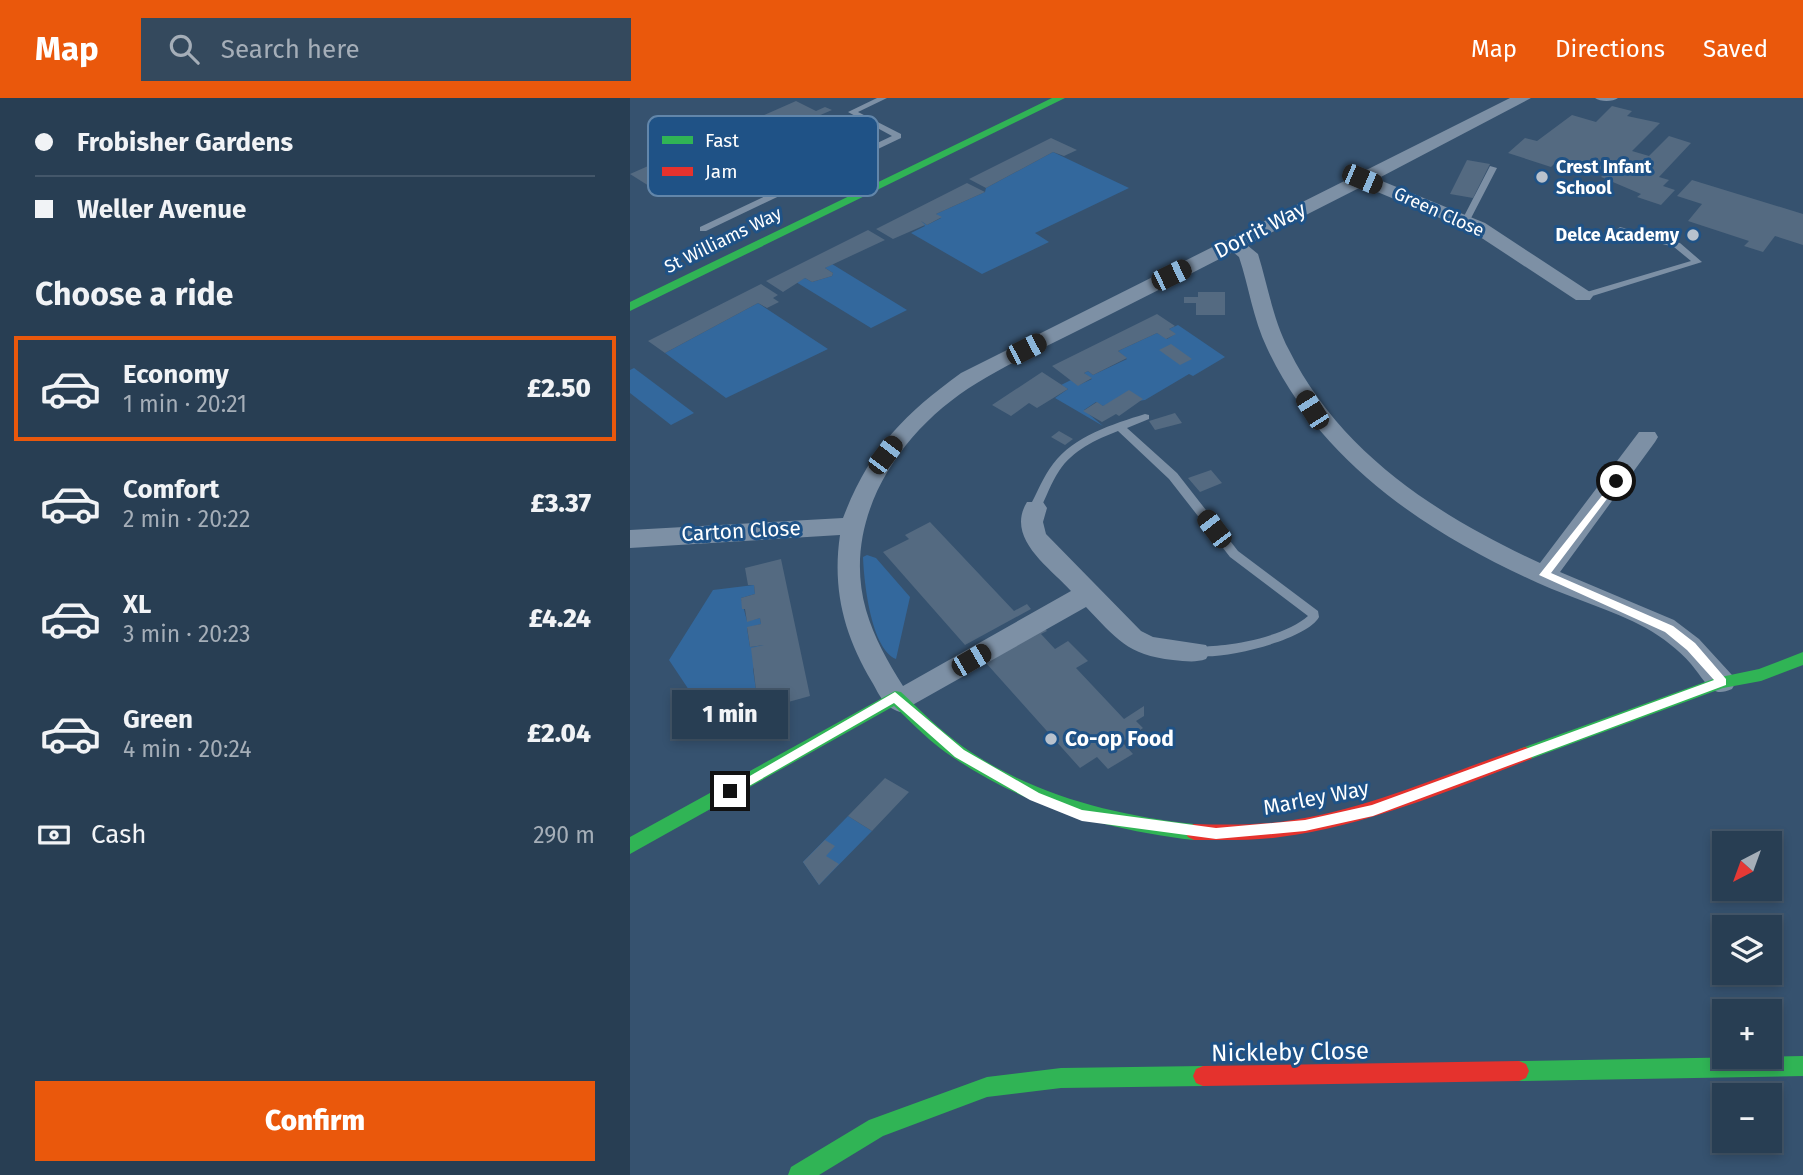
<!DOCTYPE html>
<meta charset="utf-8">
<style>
:root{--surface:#283e53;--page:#34495d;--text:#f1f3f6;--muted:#a5aeb8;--line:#44576a;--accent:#ea580c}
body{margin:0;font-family:"Fira Sans",sans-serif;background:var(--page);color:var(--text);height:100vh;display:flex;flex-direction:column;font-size:26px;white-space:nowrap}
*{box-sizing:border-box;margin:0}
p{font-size:23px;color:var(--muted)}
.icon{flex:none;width:38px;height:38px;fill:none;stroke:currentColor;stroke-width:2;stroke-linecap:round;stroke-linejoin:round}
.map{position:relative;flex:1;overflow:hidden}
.details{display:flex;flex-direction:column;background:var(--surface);width:630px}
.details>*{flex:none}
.banner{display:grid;align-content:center;height:154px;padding:0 35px;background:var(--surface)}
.needle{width:46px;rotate:221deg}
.tools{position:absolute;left:1082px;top:733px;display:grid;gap:14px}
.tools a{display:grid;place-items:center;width:70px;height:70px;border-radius:0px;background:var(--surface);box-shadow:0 4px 10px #0003,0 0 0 2px var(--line);font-size:35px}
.end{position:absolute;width:32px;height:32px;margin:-16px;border:9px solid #fff;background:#111;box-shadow:0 0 0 4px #111}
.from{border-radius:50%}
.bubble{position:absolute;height:49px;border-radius:0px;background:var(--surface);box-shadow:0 4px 10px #0003,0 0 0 2px var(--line);font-size:23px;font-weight:800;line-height:49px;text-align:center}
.car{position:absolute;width:21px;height:42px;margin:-21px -10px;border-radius:9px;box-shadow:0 0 5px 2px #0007;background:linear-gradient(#222 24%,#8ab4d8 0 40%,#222 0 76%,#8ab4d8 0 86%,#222 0)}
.banner b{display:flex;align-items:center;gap:24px;height:66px;font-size:26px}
.banner b+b{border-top:2px solid var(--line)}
.banner i{width:18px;height:18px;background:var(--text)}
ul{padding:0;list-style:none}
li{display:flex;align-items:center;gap:21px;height:105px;margin:0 14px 10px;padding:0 21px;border:4px solid transparent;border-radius:0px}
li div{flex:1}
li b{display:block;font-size:26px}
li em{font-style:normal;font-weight:800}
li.on{border-color:var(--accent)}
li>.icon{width:63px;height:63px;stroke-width:1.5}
h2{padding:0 35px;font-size:32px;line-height:84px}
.pay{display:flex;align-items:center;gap:18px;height:77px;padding:0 35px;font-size:26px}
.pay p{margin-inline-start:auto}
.action{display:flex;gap:14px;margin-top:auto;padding:14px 35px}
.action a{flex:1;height:80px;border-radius:0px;background:var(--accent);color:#fff;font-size:28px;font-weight:800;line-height:80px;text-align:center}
header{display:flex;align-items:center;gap:42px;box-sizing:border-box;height:98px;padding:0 35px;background:var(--accent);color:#fff}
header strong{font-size:33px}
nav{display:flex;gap:38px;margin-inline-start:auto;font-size:24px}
.search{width:490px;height:63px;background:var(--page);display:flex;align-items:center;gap:18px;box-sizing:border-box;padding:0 24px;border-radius:0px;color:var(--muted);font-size:26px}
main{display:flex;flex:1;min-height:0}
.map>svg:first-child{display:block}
.green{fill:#33689d}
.building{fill:#546a81}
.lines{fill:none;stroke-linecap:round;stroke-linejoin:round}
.lane{fill:#7d90a5;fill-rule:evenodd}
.street{fill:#7d90a5;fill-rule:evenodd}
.fast{fill:#30b455;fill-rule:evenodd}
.jam{fill:#e5322d;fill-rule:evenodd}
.route{fill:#fff}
.poi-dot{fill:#b9c2cd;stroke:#1f5286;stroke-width:2.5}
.labels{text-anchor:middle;stroke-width:6;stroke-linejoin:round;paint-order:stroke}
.far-poi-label{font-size:18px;font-weight:bold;fill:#fff;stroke:#1f5286;text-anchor:start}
.far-street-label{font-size:18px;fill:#fff;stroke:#1f5286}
.street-label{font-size:21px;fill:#fff;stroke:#1f5286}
.poi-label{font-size:21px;font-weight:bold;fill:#fff;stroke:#1f5286;text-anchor:start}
.near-street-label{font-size:24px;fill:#fff;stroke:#1f5286}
.key{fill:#1f5286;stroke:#6286aa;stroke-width:2}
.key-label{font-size:19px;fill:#fff}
</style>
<header>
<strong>Map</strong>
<div class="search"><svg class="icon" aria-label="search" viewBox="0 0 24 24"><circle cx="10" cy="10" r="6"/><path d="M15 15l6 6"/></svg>Search here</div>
<nav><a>Map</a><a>Directions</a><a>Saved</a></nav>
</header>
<main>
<section class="details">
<div class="banner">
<b><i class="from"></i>Frobisher Gardens</b>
<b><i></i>Weller Avenue</b>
</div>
<h2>Choose a ride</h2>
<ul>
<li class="on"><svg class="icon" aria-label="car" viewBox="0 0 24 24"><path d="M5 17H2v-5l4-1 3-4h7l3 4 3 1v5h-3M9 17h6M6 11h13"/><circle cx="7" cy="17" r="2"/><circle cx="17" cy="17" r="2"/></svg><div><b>Economy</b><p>1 min · 20:21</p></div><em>£2.50</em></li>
<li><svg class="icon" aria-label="car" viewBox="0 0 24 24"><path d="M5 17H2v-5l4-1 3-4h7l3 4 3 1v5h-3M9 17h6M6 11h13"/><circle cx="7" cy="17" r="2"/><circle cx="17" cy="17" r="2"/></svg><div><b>Comfort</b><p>2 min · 20:22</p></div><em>£3.37</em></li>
<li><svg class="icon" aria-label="car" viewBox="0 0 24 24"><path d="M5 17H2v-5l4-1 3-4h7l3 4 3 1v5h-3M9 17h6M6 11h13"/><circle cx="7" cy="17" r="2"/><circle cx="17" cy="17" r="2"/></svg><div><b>XL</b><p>3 min · 20:23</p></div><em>£4.24</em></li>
<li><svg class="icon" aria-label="car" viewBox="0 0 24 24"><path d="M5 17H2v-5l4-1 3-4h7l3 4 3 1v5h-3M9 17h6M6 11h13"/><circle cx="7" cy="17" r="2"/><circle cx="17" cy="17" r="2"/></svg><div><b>Green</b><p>4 min · 20:24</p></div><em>£2.04</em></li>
</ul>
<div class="pay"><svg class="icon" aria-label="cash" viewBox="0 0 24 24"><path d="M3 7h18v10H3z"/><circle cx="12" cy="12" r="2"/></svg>Cash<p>290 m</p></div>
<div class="action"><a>Confirm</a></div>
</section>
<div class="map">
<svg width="1173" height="1077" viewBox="0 0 1173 1077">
<rect width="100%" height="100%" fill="#36526f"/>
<path class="green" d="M423 54 499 90 405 135 419 144 352 176 281 135 295 128 291 123 297 127 311 120 306 116 355 94 356 90Z
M202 166 277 212 241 230 166 184 175 180 182 184 202 178 203 175 195 170Z
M128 205 198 251 96 300 35 255Z
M548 227 595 259 563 278 559 276 515 302 473 308 466 304 454 312 473 328 425 300 438 291 431 287 441 282 449 287 462 281 454 275 458 273 463 277 497 261 488 253 527 235 537 241 545 236 539 231Z
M4 270 64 315 41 327 0 295V272Z
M237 457 246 460 280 499 266 561C241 551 234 484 233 459Z
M124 487 125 496 111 500 117 523 130 520 131 526 117 530 120 549 134 547 123 571 126 592 69 607 39 562 83 492Z
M218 718 242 733 189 787 173 764Z"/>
<path class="building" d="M166 3 186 13 195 9 202 12 128 44 162 63 168 60 158 55 222 27 247 39 183 69 172 66 181 71 141 89 96 64 84 70 91 74 64 85 58 82 27 93 0 76Z
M982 8 1002 13 997 18 1030 25 1002 53 1019 58 1039 38 1061 45 1029 79 1039 82 1033 88 1045 92 1031 107 1007 99 1011 96 971 79 975 75 929 61 921 69 878 55 895 40 907 43 942 17 966 24Z
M421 40 447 52 434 58 423 54 356 90 339 81Z
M837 62 860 66 843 100 820 96Z
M1062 82 1173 116V147L1145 138 1133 154 1114 148 1119 143 1058 123 1072 106 1047 98Z
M337 85 355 94 306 116 312 119 297 127 291 123 295 127 263 141 246 131Z
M238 132 255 142 195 170 203 175 202 178 182 184 175 180 153 194 136 183Z
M131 186 148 197 143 200 149 204 137 210 128 205 35 255 18 243Z
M568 194H595V217H566V205H554V199H568Z
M527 216 545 228 539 231 546 236 536 241 527 235 488 253 497 260 463 277 458 273 454 275 462 280 448 288 422 268Z
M541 246 562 261 550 267 529 252Z
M412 274 438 291 407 310 399 305 381 318 362 307Z
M499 292 513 301 489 318 486 316 472 324 453 313 467 304 473 308Z
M545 315 552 325 525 332 519 323Z
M429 333 443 341 435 347 421 339Z
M581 372 592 385 570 394 558 380Z
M300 424 384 513 397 506 401 511 335 547 253 454 279 441 275 437Z
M151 461 180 598 122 614 119 594 126 592 121 550 134 547 120 549 117 529 131 526 130 520 117 524 115 511H112L111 500 125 496 124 487H118L115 470Z
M415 531 417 533 411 536 425 551 438 543 458 563 446 570 494 621 514 608V618L506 623 513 630 492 644 503 656 478 671 467 659 450 670 356 565Z
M255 680 279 694 242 733 218 718Z
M195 742 205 748 196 758 209 766 189 787 173 764Z"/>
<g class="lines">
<path class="lane" d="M247 0H257L228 14 271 36V40L76 133H70V129L262 38 218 14Z
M965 0H988C983 4 970 4 965 0Z
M860 68 867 70 839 124 832 126 831 124Z
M990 129 1050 145 1072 164 956 200H950V196L1061 163 1044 149 987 134 986 132Z
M515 316 519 317V321L497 330 547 375 608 453 688 513 689 519C677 542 588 564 563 557L561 554 563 551C573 548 585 548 595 547 620 544 659 535 678 518L600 459 539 381 488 333C465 342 443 352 429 373 421 385 416 400 409 413H401L399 410C407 395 413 379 423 366 444 338 483 326 515 316Z"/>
<path class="street" d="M880 0H901L747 81 855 125 960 194 963 198 960 202H946L841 133 733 88 617 147 628 156C638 188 643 222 659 252 710 355 808 418 910 465L1009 334H1025L1028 339 1025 344 930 474 1044 522 1069 541 1102 577 1106 584 1102 591C1094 594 1088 596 1082 591 1074 585 1068 574 1061 566 1048 551 1033 540 1016 530 981 511 943 501 908 485 797 435 690 364 637 250 623 221 619 189 609 159L603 154C549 182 495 209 441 236 410 252 377 266 347 285 271 331 210 420 236 512 244 540 258 564 273 588L441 493C419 469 375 440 397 404H413L417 410 413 424 416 436 511 533 523 539 576 547 580 554 576 561C565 565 555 563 543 562 497 557 486 540 456 509L270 614C254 609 250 598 242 584 214 537 202 491 210 437L0 450V432L213 420C239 352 273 317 331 275Z"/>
<path class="fast" d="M422 0H435L0 213V204Z
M1173 554V567L1131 583 1093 590 895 663 889 661 886 656 889 651 1086 580 1129 571Z
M265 593 271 594C291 613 310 632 332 648 400 696 482 717 564 726L570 729 573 734 570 739 564 742C479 732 396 709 324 660 302 646 283 626 264 608L0 756V739Z
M1173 958V978L889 983 882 980 879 973 882 966 889 963Z
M573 968 580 971 583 978 580 985 573 988 431 990 357 999 253 1038 189 1077H158L161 1069 239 1022 357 979 431 970Z"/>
<path class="jam" d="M895 649 901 651 904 656 901 661C820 692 737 728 650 739 621 743 593 742 564 742L558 739 555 734 558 729 564 726C593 727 621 727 650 724 735 713 814 676 895 649Z
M889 963 896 966 899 973 896 980 889 983 573 988 566 985 563 978 566 971 573 968Z"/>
</g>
<path class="route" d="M986 380 991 383 989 385 921 475 1043 528 1065 545 1096 581V587L743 718 675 733 586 741 452 723 400 702 325 659 264 605 105 696H96L94 693 265 594 334 652 409 695 452 712 586 730 675 722 742 707 1084 582 1057 552 1035 534 909 477Z"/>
<g class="poi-dot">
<circle cx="912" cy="79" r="7"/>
<circle cx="1063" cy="137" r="7"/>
<circle cx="421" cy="641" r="7"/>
</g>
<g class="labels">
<g class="far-poi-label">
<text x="926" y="75">Crest Infant<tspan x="926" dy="21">School</tspan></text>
<text x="1049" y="143" text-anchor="end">Delce Academy</text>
</g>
<g class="far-street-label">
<text transform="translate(809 114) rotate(24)" y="6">Green Close</text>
<text transform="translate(93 142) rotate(-26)" y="6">St Williams Way</text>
</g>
<g class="street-label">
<text transform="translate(630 132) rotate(-27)" y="7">Dorrit Way</text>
<text transform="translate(111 433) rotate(-3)" y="7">Carton Close</text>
<text transform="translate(686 700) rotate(-11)" y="7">Marley Way</text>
</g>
<g class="poi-label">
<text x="435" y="648">Co-op Food</text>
</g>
<g class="near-street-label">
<text transform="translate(660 954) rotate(-1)" y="8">Nickleby Close</text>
</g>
</g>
<rect x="18" y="18" width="230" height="80" rx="10" class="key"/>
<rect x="32" y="38" width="31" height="8" fill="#30b455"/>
<rect x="32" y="69" width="31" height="9" fill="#e5322d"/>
<g class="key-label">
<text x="75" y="49">Fast</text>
<text x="75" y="80">Jam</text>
</g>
</svg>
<div class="tools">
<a><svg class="needle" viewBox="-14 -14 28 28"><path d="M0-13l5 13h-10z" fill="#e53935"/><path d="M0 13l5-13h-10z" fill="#a5aeb8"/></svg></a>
<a><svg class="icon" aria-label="layers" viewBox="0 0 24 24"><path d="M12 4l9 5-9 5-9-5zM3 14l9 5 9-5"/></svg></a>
<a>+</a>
<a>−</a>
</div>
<i class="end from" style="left:986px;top:383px"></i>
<i class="end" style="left:100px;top:693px"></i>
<div class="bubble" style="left:42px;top:592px;width:116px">1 min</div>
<i class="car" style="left:732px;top:81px;rotate:113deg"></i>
<i class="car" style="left:541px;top:177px;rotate:64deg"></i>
<i class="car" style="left:396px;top:251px;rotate:63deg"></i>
<i class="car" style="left:682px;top:312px;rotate:328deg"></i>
<i class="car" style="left:255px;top:357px;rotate:37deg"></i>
<i class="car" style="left:584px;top:431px;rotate:323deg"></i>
<i class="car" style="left:341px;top:562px;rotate:60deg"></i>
</div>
</main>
